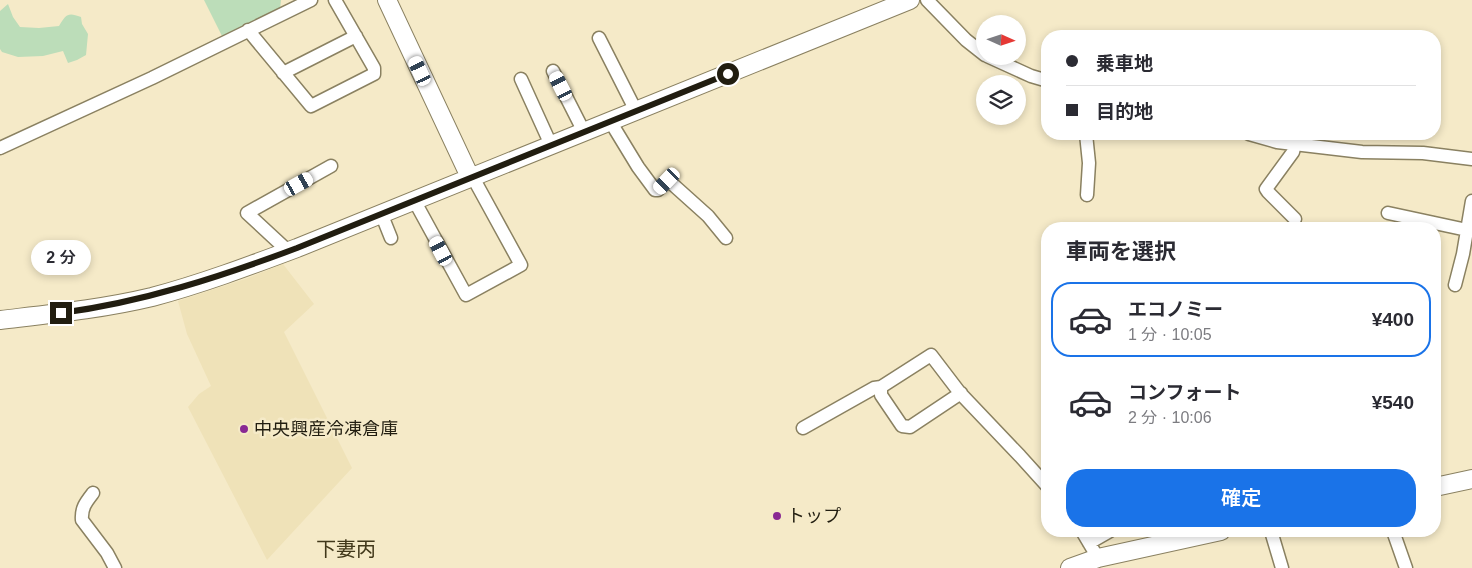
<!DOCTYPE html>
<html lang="ja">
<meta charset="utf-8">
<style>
:root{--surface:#fff;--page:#f2f2f3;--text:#2b2b33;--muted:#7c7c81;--line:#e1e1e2;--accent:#1a73e8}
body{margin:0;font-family:Helvetica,"Noto Sans JP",sans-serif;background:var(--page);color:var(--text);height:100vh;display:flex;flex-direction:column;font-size:19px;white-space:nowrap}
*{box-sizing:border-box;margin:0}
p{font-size:16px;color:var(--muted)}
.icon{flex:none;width:28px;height:28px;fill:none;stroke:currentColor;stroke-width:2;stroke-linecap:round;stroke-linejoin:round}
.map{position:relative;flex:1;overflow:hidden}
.drawer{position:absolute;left:1041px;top:222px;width:400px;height:315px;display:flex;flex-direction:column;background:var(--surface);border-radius:20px;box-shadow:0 2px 8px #0003}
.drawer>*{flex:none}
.top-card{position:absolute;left:1041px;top:30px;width:400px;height:110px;border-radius:20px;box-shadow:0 2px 8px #0003;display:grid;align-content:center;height:110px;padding:0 25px;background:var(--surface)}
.needle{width:32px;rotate:93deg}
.fabs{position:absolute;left:976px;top:15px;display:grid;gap:10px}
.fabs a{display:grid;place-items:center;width:50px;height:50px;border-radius:50%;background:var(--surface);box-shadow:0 2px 8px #0003;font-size:25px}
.end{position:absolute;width:22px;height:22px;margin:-11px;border:6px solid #211d10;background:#fff;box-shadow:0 0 0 2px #fff}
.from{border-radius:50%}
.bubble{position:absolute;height:35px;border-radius:18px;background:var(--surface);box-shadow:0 2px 8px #0003;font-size:16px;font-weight:600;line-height:35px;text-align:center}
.car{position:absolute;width:15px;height:30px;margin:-15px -8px;border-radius:6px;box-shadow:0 0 4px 1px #0007;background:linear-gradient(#fff 24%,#345 0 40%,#fff 0 76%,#345 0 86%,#fff 0)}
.top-card b{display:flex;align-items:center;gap:18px;height:48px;font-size:19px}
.top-card b+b{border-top:1px solid var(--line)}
.top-card i{width:12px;height:12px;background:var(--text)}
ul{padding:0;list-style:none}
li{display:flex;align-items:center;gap:15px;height:75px;margin:0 10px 8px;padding:0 15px;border:2px solid transparent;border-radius:20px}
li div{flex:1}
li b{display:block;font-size:19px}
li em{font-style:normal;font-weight:600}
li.active{border-color:var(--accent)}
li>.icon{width:45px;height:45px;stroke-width:1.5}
h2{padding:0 25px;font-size:22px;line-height:60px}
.cta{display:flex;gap:10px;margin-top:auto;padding:10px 25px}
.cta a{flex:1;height:58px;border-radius:20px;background:var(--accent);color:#fff;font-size:20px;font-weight:600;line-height:58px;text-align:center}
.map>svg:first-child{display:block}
.built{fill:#efe2b8}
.green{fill:#bcddb9}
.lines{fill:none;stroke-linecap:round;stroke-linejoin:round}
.street-casing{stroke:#8a8161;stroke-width:15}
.secondary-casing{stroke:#8a8161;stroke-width:20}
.street{stroke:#fff;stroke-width:12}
.secondary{stroke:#fff;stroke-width:18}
.route{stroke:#211d10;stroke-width:6}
.poi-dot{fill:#892993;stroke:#f5eac8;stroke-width:2}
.labels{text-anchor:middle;stroke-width:5;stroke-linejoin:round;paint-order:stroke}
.poi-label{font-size:18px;fill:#211d10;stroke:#f5eac8;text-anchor:start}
.quarter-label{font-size:20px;fill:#41381a;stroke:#f5eac8}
</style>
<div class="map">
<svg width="1472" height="568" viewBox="0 0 1472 568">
<rect width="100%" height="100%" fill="#f5eac8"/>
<path class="built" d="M283 264 314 304 284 332 352 468 267 560 188 407 199 394 211 386 187 334 178 301 248 278Z"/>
<path class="green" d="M204 0H281L280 9 222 36Z
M8 4 13 17 20 27 39 28 59 26C66 14 68 12 81 17L82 24 88 34 86 55 77 60 68 63 63 51 43 56 18 57 2 52 0 49V11Z"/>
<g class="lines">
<g class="street-casing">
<path id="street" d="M927 0 966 40 985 55
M248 30 311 106 374 74V68L335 0
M599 38 636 111
M987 56 1031 76 1048 81
M553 71 584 132
M283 73 356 36
M521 79 551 145
M610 121 638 167 655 190H658L667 181H669L708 216 726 238
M1086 134 1089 163 1087 195
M1249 134 1277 142 1362 152 1423 153 1472 159
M1295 144 1293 152 1266 189 1268 192 1295 219
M0 148 152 78 311 0
M414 200 466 295 521 265 476 183 470 177
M381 213 391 238
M1388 213 1467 230
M288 251 247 213 331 166
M1455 285 1463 254 1472 201
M881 387V395L902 426 910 427 961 393
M803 428 874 388 881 387 931 355 960 393 1020 456 1048 487
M93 493C86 502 81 508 82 520L107 553 115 568
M1082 531 1098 558
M1271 531 1282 568
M1393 531 1406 568
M1089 543 1110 531"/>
</g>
<g class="secondary-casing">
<path id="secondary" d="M387 0 470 177
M0 320C51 314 102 309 152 297 201 284 249 266 297 248L910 0
M1435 487 1472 479
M1070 568 1098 558 1221 531"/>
</g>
<use href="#street" class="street"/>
<use href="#secondary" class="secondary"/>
</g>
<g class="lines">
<path class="route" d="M61 313C143 302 220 277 297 248L728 74"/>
</g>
<g class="poi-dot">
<circle cx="244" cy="429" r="5"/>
<circle cx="777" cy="516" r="5"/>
</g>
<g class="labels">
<g class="poi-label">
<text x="254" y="435">中央興産冷凍倉庫</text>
<text x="787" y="522">トップ</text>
</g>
<g class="quarter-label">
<text x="346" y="556">下妻丙</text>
</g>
</g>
</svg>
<div class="fabs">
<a><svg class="needle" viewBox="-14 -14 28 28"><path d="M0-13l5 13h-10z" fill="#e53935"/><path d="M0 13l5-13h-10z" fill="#7c7c81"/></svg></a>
<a><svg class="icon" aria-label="layers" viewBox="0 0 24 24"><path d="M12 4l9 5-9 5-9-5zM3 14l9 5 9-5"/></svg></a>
</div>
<i class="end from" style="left:728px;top:74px"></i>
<i class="end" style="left:61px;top:313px"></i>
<div class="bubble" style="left:31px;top:240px;width:60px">2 分</div>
<i class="car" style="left:420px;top:71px;rotate:335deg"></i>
<i class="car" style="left:561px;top:86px;rotate:333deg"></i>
<i class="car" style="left:667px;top:181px;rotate:224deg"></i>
<i class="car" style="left:299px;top:184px;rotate:61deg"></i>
<i class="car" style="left:441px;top:251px;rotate:332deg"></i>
<div class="top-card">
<b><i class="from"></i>乗車地</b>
<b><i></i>目的地</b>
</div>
<section class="drawer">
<h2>車両を選択</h2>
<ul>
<li class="active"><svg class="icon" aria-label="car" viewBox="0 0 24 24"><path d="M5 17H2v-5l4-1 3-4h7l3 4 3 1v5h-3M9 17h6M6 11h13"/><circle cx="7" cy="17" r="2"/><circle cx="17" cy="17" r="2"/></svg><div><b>エコノミー</b><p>1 分 · 10:05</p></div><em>¥400</em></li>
<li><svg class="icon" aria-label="car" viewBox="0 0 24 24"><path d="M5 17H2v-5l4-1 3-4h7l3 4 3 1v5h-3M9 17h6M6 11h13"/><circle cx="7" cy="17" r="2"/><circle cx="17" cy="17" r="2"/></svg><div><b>コンフォート</b><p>2 分 · 10:06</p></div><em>¥540</em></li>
</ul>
<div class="cta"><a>確定</a></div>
</section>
</div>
